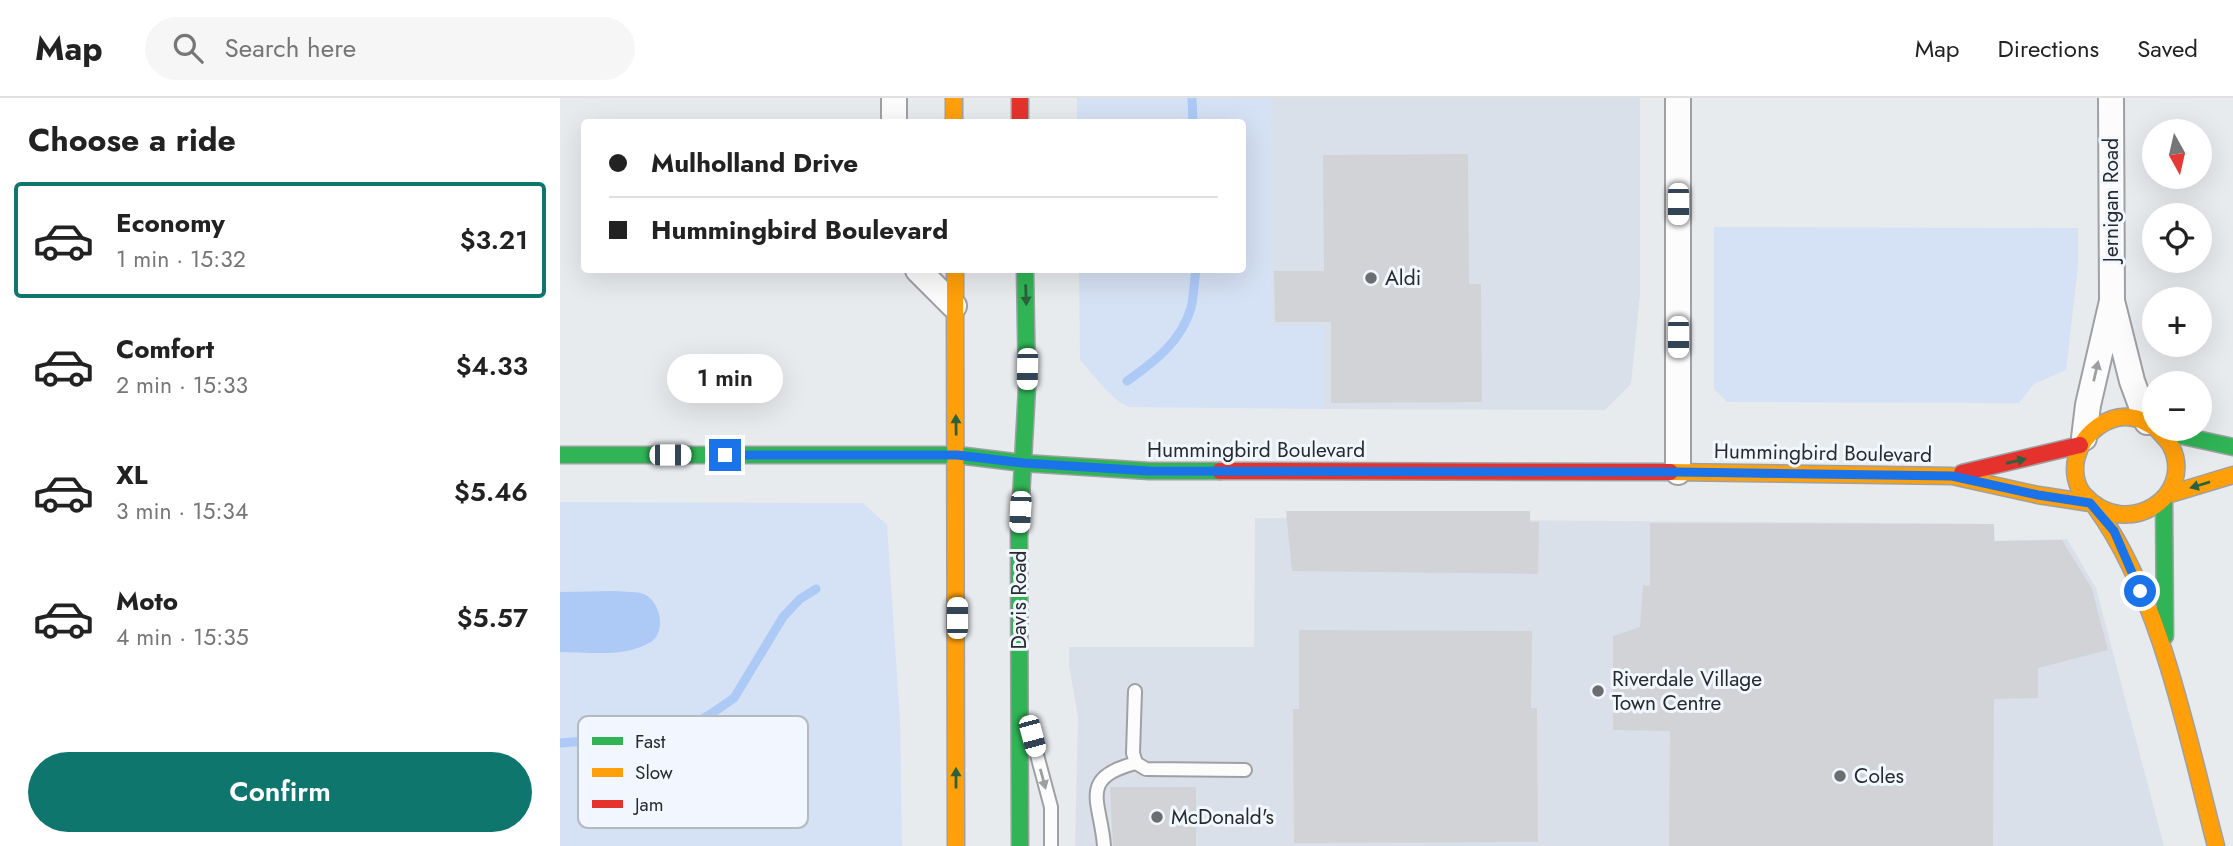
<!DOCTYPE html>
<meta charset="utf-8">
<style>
:root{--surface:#fff;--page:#f6f6f6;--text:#222;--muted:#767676;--line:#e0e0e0;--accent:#0f766e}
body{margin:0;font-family:Jost,sans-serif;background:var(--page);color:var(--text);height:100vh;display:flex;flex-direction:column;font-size:26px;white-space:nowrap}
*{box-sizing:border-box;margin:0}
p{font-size:23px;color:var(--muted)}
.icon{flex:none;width:38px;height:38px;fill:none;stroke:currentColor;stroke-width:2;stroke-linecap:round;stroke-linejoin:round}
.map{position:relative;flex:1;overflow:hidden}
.details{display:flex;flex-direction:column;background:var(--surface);width:560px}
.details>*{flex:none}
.hud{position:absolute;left:21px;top:21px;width:665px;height:154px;border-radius:7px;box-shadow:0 7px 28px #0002;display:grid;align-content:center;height:154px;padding:0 28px;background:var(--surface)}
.needle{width:46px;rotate:172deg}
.tools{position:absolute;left:1582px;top:21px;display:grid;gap:14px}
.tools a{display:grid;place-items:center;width:70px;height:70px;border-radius:50%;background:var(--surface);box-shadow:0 7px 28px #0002;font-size:35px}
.end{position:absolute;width:32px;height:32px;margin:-16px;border:9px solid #1a73e8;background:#fff;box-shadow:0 0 0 4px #fff}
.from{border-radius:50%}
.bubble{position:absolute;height:49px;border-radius:24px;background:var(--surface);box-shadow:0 7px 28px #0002;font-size:23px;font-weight:600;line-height:49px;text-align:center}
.car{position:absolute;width:21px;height:42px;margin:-21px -10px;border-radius:9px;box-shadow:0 0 5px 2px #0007;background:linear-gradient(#fff 24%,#345 0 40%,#fff 0 76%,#345 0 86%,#fff 0)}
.hud b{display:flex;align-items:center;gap:24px;height:66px;font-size:26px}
.hud b+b{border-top:2px solid var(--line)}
.hud i{width:18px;height:18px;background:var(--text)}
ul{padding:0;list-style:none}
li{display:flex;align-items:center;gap:21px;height:116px;margin:0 14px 10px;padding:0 14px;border:4px solid transparent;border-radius:7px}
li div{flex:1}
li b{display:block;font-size:26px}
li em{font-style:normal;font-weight:600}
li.active{border-color:var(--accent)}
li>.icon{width:63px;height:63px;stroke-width:1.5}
h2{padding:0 28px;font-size:32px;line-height:84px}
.action{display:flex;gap:14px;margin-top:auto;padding:14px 28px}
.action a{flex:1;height:80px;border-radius:42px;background:var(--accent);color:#fff;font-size:28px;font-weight:600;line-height:80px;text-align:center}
header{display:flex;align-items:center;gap:42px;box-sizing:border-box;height:98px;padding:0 35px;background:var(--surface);border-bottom:2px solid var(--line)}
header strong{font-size:33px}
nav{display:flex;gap:38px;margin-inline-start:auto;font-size:24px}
.search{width:490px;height:63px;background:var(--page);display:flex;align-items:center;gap:18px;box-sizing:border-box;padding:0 24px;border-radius:38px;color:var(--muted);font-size:26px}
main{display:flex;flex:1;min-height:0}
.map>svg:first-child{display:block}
.built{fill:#dae0e9}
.green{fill:#d5e1f4}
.water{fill:#adcaf7}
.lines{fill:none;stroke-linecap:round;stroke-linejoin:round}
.stream{stroke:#adcaf7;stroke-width:9}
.building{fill:#d1d3d6}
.lane-casing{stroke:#9ea0a3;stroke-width:16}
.street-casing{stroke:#9ea0a3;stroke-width:28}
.fast-casing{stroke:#9ea0a3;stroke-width:19}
.slow-casing{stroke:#9ea0a3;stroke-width:19}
.jam-casing{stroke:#9ea0a3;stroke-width:19}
.lane{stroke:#fcfcfc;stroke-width:12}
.street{stroke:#fcfcfc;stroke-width:24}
.fast{stroke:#30b455;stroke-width:16}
.slow{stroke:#ff9f0a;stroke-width:16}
.jam{stroke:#e5322d;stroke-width:16}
.oneway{fill:#2b613d}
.oneway2{fill:#9d9e9f}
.route{stroke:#1a73e8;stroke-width:9}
.poi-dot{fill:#6b6e71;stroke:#f2f7ff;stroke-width:2.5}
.labels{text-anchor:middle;stroke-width:6;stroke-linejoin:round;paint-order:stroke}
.street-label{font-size:21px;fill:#282a2d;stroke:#f2f7ff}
.poi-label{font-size:21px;fill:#282a2d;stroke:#f2f7ff;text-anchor:start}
.key{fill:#f2f7ff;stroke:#b5bac0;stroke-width:2}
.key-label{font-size:19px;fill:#282a2d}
</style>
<header>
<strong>Map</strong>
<div class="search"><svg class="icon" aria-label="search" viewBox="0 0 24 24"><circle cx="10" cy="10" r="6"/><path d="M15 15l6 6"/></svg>Search here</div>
<nav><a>Map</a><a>Directions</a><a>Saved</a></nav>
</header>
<main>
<section class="details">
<h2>Choose a ride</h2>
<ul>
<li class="active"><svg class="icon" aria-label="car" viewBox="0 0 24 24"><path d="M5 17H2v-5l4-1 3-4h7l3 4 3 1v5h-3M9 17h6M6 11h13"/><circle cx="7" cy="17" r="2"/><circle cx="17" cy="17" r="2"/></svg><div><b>Economy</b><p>1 min · 15:32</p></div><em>$3.21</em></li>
<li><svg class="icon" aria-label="car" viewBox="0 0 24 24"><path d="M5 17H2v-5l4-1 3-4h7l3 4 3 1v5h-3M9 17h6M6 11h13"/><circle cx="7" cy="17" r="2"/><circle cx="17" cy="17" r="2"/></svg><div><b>Comfort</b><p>2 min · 15:33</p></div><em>$4.33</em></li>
<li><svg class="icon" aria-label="car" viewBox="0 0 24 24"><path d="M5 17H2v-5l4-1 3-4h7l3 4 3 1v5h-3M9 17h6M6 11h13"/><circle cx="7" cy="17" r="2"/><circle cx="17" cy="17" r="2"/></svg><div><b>XL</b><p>3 min · 15:34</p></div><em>$5.46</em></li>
<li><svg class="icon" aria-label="car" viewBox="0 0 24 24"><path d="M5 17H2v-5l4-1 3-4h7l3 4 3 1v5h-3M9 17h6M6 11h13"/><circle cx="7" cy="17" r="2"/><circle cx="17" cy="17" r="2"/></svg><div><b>Moto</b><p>4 min · 15:35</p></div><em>$5.57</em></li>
</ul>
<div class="action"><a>Confirm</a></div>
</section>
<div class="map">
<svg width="1673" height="748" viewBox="0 0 1673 748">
<rect width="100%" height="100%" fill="#e8ebee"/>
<path class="built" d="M711 0H1080V196L1071 286 1045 312 764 311V228H711Z
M695 420 1434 426 1435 443 1507 441 1536 490 1604 748H515L518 619 509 567V549H694Z"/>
<path class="green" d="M517 0H711V227L764 228V311L569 309 559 304 546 292 520 262 519 172H682V24H517Z
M1154 129 1518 130V168L1506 272 1474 286 1459 305 1167 304 1154 291Z
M0 404 303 405 327 427 340 622 342 748H0Z"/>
<path class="water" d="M54 493C63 494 79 493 86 497 101 506 106 534 91 544 65 560 28 554 0 554V494Z"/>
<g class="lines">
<path class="stream" d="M632 0 633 24
M567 283C594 264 621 244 631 210 634 198 634 184 636 172
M0 645 100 637 128 629 151 616 174 600 223 519 240 501 256 491"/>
</g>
<path class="building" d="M908 56 909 186H921L922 304 771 305V224H715L714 173H764L763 57Z
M726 413H970V424H979L978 476 732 473Z
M1090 425 1434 426V443L1502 442 1532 491 1548 552 1478 570V600L1434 601 1433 748H1109L1110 633 1053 632V538L1080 529 1083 487 1090 488Z
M739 532 972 533 971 610H977L978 744 734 745 733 611H739Z
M550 689H636V748H553Z"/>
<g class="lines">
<g class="lane-casing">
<path id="lane" d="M575 593 573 655 576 665 586 671 685 672
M473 642 491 709V748
M544 748C541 704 517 680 576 665"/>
</g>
<g class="street-casing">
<path id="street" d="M334 24V0
M358 172 394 208
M1553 207 1572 283 1587 324
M1524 340 1528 307 1552 203 1551 0
M1118 374V0"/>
</g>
<g class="fast-casing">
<path id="fast" d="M1600 333 1673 349
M0 357H397L463 365 589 373H660
M1604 400 1605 538
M460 748 459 438 467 289 465 172"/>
</g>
<g class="slow-casing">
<path id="slow" d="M394 0V24
M395 172 396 748
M1594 329C1588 326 1581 321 1574 320 1550 314 1523 335 1517 358 1513 371 1515 388 1525 398 1567 443 1636 398 1611 348 1608 342 1601 336 1597 331
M1110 374 1392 378 1478 397 1530 405
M1607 397 1673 377
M1536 410C1601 499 1628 642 1656 748"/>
</g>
<g class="jam-casing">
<path id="jam" d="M460 0V24
M660 373 1110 374
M1402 375 1520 347"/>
</g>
<use href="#lane" class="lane"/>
<use href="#street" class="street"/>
<use href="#fast" class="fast"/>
<use href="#slow" class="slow"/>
<use href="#jam" class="jam"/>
</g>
<defs><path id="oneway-solid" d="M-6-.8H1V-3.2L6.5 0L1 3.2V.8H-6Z" transform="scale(1.75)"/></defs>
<g class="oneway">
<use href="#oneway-solid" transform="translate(466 197) rotate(88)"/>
<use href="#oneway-solid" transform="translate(396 327) rotate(-91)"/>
<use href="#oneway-solid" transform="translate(1456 363) rotate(-13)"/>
<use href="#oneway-solid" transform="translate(1640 387) rotate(163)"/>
<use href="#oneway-solid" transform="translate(396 680) rotate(-90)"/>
</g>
<g class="oneway2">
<use href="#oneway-solid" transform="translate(1536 273) rotate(-77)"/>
<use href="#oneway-solid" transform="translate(483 681) rotate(75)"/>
</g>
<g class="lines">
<path class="route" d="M165 357H397L463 365 589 373 1118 374 1392 378 1478 397 1530 405 1554 433 1580 493"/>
</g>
<g class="poi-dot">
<circle cx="811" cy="180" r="7"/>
<circle cx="1038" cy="593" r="7"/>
<circle cx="1280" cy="678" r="7"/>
<circle cx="597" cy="719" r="7"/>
</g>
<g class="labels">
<g class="street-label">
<text transform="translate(1551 102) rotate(-90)" y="7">Jernigan Road</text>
<text x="696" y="359">Hummingbird Boulevard</text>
<text transform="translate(1263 355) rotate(1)" y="7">Hummingbird Boulevard</text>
<text transform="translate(459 502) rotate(-90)" y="7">Davis Road</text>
</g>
<g class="poi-label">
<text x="825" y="187">Aldi</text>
<text x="1052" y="588">Riverdale Village<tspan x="1052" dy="24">Town Centre</tspan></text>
<text x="1294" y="685">Coles</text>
<text x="611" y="726">McDonald's</text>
</g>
</g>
<rect x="18" y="618" width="230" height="112" rx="10" class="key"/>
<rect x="32" y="639" width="31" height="8" fill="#30b455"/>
<rect x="32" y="670" width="31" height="9" fill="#ff9f0a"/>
<rect x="32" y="702" width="31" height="8" fill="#e5322d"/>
<g class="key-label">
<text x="75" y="650">Fast</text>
<text x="75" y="681">Slow</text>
<text x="75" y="713">Jam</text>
</g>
</svg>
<div class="tools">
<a><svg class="needle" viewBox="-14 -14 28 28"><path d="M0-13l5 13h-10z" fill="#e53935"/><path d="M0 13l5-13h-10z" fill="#767676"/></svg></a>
<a><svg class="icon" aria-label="locate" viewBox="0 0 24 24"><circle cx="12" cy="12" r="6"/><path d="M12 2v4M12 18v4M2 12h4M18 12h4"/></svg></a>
<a>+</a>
<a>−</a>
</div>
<i class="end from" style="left:1580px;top:493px"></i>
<i class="end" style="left:165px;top:357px"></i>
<div class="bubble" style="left:107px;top:256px;width:116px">1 min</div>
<i class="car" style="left:1118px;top:106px;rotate:180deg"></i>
<i class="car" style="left:1118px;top:239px;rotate:180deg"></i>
<i class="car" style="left:467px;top:271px;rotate:181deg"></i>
<i class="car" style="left:110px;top:357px;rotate:90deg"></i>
<i class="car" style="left:460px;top:414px;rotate:183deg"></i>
<i class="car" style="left:397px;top:520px;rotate:0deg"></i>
<i class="car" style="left:472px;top:638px;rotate:165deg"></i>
<div class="hud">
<b><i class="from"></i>Mulholland Drive</b>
<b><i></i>Hummingbird Boulevard</b>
</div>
</div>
</main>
